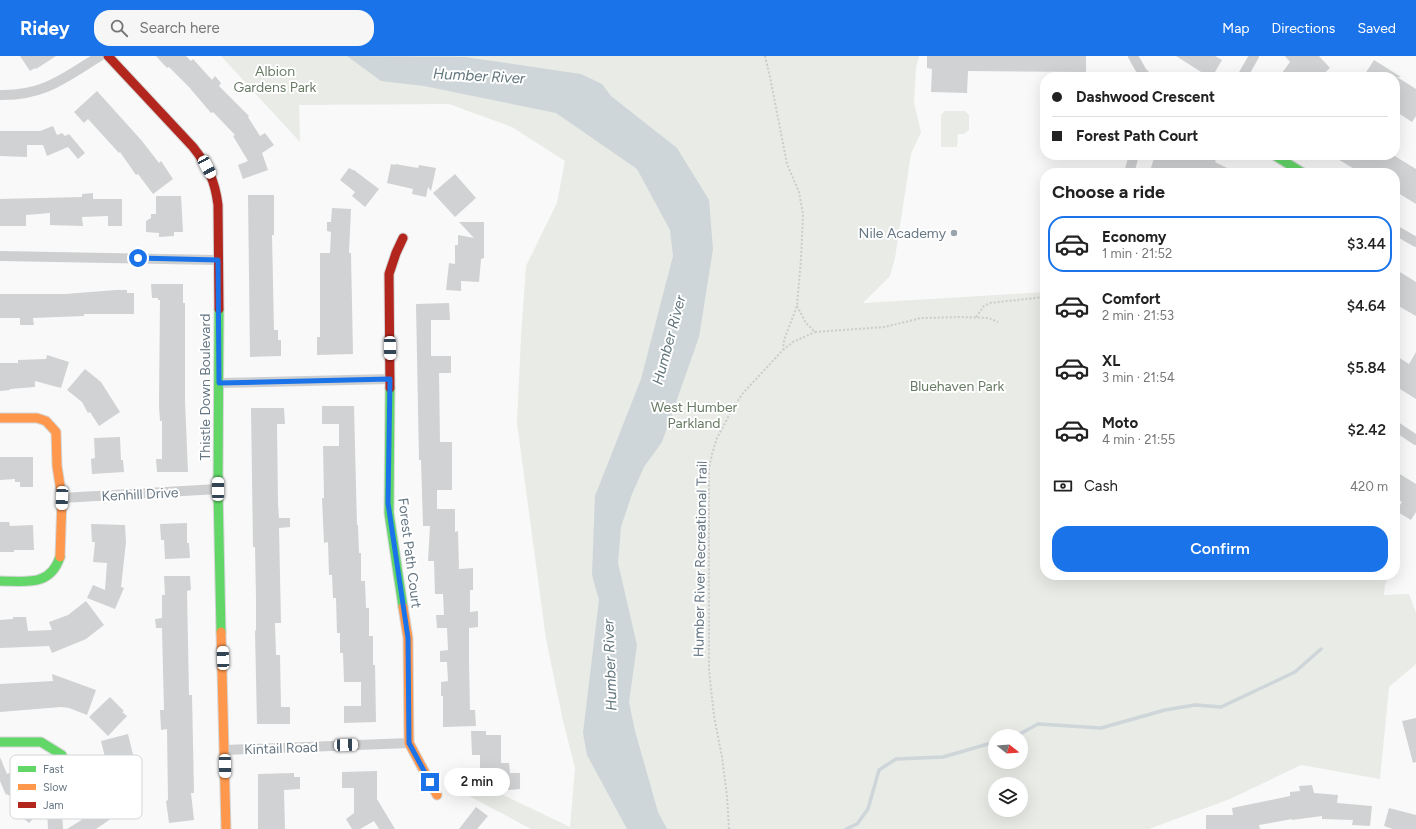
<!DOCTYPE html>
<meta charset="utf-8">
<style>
:root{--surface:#fff;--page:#f6f6f6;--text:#222;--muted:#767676;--line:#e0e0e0;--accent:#1a73e8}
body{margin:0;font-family:Figtree,sans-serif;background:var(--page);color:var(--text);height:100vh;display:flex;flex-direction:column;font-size:15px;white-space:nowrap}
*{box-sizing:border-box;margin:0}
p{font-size:13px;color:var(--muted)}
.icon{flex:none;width:22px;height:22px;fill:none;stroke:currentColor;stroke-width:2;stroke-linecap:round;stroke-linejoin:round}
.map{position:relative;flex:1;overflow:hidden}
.side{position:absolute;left:1040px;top:112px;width:360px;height:412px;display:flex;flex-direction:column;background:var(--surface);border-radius:16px;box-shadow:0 4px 16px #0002}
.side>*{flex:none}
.banner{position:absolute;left:1040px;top:16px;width:360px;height:88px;border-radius:16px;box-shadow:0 4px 16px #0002;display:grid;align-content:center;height:88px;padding:0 12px;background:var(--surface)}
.needle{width:26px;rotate:107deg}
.tools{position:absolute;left:988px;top:673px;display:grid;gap:8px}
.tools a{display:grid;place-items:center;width:40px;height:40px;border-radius:50%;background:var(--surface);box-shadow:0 4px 16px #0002;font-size:20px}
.end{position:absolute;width:18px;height:18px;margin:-9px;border:5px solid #1a73e8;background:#fff;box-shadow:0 0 0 2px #fff}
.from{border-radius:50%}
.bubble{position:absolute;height:28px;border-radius:14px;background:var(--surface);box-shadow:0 4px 16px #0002;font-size:13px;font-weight:600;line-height:28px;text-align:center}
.car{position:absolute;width:12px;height:24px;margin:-12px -6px;border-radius:5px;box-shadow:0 0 3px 1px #0007;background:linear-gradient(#fff 24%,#345 0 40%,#fff 0 76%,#345 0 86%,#fff 0)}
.banner b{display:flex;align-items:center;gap:14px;height:38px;font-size:15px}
.banner b+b{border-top:1px solid var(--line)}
.banner i{width:10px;height:10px;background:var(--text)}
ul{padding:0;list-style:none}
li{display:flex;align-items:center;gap:12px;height:56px;margin:0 8px 6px;padding:0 4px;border:2px solid transparent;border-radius:16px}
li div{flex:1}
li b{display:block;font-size:15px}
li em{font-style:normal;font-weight:600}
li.on{border-color:var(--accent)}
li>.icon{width:36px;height:36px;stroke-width:1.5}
h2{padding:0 12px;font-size:18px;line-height:48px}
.pay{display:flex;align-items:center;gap:10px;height:44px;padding:0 12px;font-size:15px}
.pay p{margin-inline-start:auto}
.primary-button{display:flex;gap:8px;margin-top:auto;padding:8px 12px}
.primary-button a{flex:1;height:46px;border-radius:16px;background:var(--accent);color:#fff;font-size:16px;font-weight:600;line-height:46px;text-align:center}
header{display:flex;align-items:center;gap:24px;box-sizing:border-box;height:56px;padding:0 20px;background:var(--accent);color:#fff}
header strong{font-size:19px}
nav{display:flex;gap:22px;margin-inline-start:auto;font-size:14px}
.search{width:280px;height:36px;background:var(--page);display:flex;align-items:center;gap:10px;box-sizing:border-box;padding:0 14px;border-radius:16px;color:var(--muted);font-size:15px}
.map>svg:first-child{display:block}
.green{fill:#e8ebe6;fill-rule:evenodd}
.water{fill:#ced6d9}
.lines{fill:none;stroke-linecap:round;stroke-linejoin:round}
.stream{stroke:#ced6d9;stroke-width:3.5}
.building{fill:#d0d2d3}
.fast-casing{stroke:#d5d6d7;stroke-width:11}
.slow-casing{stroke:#d5d6d7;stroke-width:11}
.jam-casing{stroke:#d5d6d7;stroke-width:11}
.path{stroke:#cbcccd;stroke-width:2;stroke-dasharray:2 2;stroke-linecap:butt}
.street{stroke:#cecfd0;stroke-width:10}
.fast{stroke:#63d668;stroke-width:9}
.slow{stroke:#ff974d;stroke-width:9}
.jam{stroke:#b3261e;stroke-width:9}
.route{stroke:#1a73e8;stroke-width:5}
.poi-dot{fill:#99a4ac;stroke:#fff;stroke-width:1.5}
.labels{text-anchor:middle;stroke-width:4;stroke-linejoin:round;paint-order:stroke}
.park-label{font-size:14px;fill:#687a64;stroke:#fff}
.poi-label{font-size:14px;fill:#657683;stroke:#fff;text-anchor:end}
.street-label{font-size:14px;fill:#657683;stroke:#fff}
.water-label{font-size:15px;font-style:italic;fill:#60757c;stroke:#fff}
.key{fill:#fff;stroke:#d1d6da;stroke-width:1}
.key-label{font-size:11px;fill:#657683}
</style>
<header>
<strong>Ridey</strong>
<div class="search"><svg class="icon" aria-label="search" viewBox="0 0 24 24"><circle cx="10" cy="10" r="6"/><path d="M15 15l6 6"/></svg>Search here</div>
<nav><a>Map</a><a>Directions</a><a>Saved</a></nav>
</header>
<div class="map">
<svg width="1416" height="773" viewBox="0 0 1416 773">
<rect width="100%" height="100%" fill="#f9f9f9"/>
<path class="green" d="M221 0H919L916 12 914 47 921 76 911 98 895 202 890 220 863 247 1045 236V519H1390L1385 529 1384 539 1409 538 1416 557V608L1389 631 1380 723 1301 709 1230 743 1149 773H531L458 734 466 721 570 771 575 712 563 665 546 583 517 367 521 281 526 210 557 147 565 105 512 71 449 48 299 49 300 86ZM995 680H1021V706H995ZM995 728H1021V754H995Z
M945 55H965L969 59V74L964 78H958L957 91H941V59Z"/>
<path class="water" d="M347 0 465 1 581 18 602 28 611 40 677 92 709 144 713 193 699 281 662 386 644 411 632 438 621 471 618 507 637 589 629 646 635 675 658 756 667 773H627L587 699 583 677 599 544 592 519 595 440 641 323 673 200 670 174 637 113 556 57 424 30 381 25Z"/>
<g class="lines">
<path class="stream" d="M1016 680 1038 668 1101 672 1165 654 1195 649 1221 651 1295 616 1321 593
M846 773 857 768 868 753 879 714 896 703 943 701 995 686"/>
</g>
<path class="building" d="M20 0H56L36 13 35 12 30 15Z
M156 0H186L191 5 193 3 212 24 215 20 221 27 219 30 249 60 248 61 260 80 265 77 274 89 262 97 268 114 243 123 238 109 248 105 233 80 235 79 213 56 211 57 189 31 169 11 167 12Z
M927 0H1086V16L968 15 967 37 931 36 932 13 927 12Z
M1176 0H1215L1222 4 1212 21H1209Z
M1285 0H1319L1330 12 1320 21H1279L1290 6Z
M1374 4 1401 21H1397L1416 33V60L1412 66 1395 55V21H1363Z
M97 35 142 85 159 107 161 105 173 123 153 138 138 118 136 119 120 96 119 97 88 63 84 67 74 56Z
M53 70 57 79 62 77 65 80 69 78 85 97 78 103 68 91 47 100 43 89H27V101L0 100V75H40Z
M1155 99H1204L1216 103 1215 106 1237 117H1156L1150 115Z
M1331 99H1393L1416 113V148L1395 135V117H1361Z
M391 108 395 109V108L418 112 419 109 436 112 431 135 428 131 426 141 412 138 413 133 387 127Z
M349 112 353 114H354L379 133 365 151 352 140 355 136 340 124Z
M455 118 476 142 455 161 433 137Z
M93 137V143H122V170H108V160L82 161 83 170 50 169V157L26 159V170H0V143L82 141V138Z
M248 139H274V179H272L274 274H278V284H281V300L250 301Z
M156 140H181L183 176H174V180L159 181V177L146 176V165L151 162V158H156Z
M332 152 351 153 349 197H351L353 298 317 299V281H320V197H330L331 176 327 175V166H331Z
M459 166H484V202L481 203 479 226 461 225V235L446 234 449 207 455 208V189H458V179L474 182Z
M1395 213 1416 226V260L1395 248Z
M151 228H183V247H185V345L188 416H157L156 403H162V365H160L159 350 160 244H158V242H152Z
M116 234H127V237H134V258H84V260L33 262 34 269H20V262H0V238H65Z
M449 247 450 264H431V300H451V317H439L440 386H452V434H437V453H455V476L458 475 459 513 473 512V534H470V556L478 555V571L469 572V606L470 654H475L476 670 443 671V640H441V626L448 625 447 606H440V595L448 594 447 572H437L436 559H444L443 538H435L434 505H428L430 470H423L421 404H419L416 248Z
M1416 296V343L1395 330V299L1409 308Z
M47 299 69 306 61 332 35 325V331L10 333V334L0 335V307H18V304L46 303Z
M85 313 101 326 120 356 99 370 90 356 88 357 82 346 67 334Z
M322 350H354L357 469H358L359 497H361V525H365L366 552H369V580H373V609H375L376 666 344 667V650H361V626H344L343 597H340V577H337L336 542H333L332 519H329L328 486 324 487 322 442H324L323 390H339V368H322Z
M251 352H284L285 368H277L278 448 279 462H290V471L279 472 281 567H275L276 599H280L281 651H290V668H257L255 575 256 574V542L255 491H253Z
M120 381 121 404H123L124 416 92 418 91 403 95 402 94 382Z
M0 401H33V431H20V426H15V423L0 424Z
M1395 415 1416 428V456L1411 464 1396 455 1402 446 1395 442Z
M0 466H9L10 470 33 469 34 494H14V496H0Z
M187 467V487H189L190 502 165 503 164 484H161L160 468Z
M91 468 125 469 126 486 121 531 124 532 115 553 87 542 93 529 105 534 107 507 93 506 95 486H92Z
M164 520H190L191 534 187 535 189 639H192L194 737H191L194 764 169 767 166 745 168 744 167 673 161 674 160 654H164L162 572H156L155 563 162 562V539H165Z
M86 545 104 569 86 583 52 597 49 590 0 592V564L13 563V561H26L28 575 52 574 49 566 68 559Z
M52 618 96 634 87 659 69 652 61 651 0 656V628L53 625Z
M110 641 124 655 122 656 127 660 108 680 89 661Z
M1416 662V706L1413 707 1402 665Z
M471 675H486V679H501V707H509L510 717H520V733L508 734V729H504V727H480V699H472Z
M128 678 134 703 132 704 123 741 96 734 101 715 109 717 101 685Z
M0 701 7 718 18 714H20L30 738 44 751 29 767 14 755 20 748 7 738 6 739 0 725Z
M377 715V743L395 773H379L374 765 360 773H352L346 763 354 757V732H342V716Z
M294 717V721H300V733L284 734 285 773H258V718Z
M1312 729 1314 737 1338 739 1337 747 1372 750 1370 770 1352 769 1353 764 1322 763V760L1292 764V763L1259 769 1260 773H1206V759H1233L1232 752 1290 740V736L1300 735 1299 730Z
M96 738 112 762 96 773H67L91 758 83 746Z
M476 751 488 760 477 773H459Z
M1389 752 1416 759V773H1393L1384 770Z
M62 753 63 773H48L47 754Z"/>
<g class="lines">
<g class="fast-casing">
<path id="fast" d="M1274 99 1303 117
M219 253 218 433 221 576
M390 332 389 457 403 551
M0 525C26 525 50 531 60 501
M0 686H41L62 699"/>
</g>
<g class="slow-casing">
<path id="slow" d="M0 362H37L46 365 56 376 57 410 62 442 60 501
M403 551 408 582 409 687 437 739
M221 576 226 773"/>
</g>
<g class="jam-casing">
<path id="jam" d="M108 0 193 91C208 110 215 125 218 149L219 253
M390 332 389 218 396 197 403 182"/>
</g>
<path class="path" d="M797 250 806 267 815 276 885 271 921 262 961 261 989 262 998 266
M976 261 984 250 990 247 1045 241
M783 294 793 286 815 276
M729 773 727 740 722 701 714 660 709 614V413L712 398 717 382 733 352 743 337 783 294 784 284 797 250 801 203 803 158 799 136 787 108 770 21 765 0"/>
<path class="street" d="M1133 0 1142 16 1147 21
M1242 21 1254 0
M0 39C44 40 64 22 100 0
M1129 117 1134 99
M1395 174 1416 186
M0 200 218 204
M219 327 390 323
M1395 370 1416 384
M62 442 218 433
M225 694 409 687"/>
<use href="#fast" class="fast"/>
<use href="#slow" class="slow"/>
<use href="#jam" class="jam"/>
</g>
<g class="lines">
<path class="route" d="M138 202 218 204 219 327 390 323 388 447 408 582 409 687 430 726"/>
</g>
<circle class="poi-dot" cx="954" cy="177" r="4"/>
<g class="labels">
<g class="park-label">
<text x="275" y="20">Albion<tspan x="275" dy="16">Gardens Park</tspan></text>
<text x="957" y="335">Bluehaven Park</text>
<text x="694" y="356">West Humber<tspan x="694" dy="16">Parkland</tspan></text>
</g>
<g class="poi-label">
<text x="946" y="182">Nile Academy</text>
</g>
<g class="street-label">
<text transform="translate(205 331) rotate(-90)" y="5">Thistle Down Boulevard</text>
<text transform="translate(140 438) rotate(-3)" y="5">Kenhill Drive</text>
<text transform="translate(410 497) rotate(83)" y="5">Forest Path Court</text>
<text transform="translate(700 503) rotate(-89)" y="5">Humber River Recreational Trail</text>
<text transform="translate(281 692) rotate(-2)" y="5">Kintail Road</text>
</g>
<g class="water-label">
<text transform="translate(479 20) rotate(3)" y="5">Humber River</text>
<text transform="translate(669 284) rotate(-75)" y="5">Humber River</text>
<text transform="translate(610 609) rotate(-92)" y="5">Humber River</text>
</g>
</g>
<rect x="10" y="699" width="132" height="64" rx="6" class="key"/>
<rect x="18" y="710" width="18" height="6" fill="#63d668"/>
<rect x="18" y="728" width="18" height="6" fill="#ff974d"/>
<rect x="18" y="746" width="18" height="6" fill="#b3261e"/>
<g class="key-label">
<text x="43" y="717">Fast</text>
<text x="43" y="735">Slow</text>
<text x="43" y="753">Jam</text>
</g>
</svg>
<div class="tools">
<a><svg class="needle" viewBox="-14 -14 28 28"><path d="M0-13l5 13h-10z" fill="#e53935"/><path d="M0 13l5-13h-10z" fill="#767676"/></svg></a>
<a><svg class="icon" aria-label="layers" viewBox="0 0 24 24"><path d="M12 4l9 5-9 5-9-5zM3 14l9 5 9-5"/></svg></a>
</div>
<i class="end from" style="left:138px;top:202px"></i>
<i class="end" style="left:430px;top:726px"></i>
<div class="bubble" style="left:444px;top:712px;width:66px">2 min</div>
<i class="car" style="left:207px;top:111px;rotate:152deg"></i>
<i class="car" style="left:390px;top:292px;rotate:179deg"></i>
<i class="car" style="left:218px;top:433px;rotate:0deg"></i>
<i class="car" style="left:62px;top:442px;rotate:182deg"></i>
<i class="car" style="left:223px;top:602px;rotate:358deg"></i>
<i class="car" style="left:346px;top:689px;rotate:88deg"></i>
<i class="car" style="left:225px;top:710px;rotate:179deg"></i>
<div class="banner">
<b><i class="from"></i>Dashwood Crescent</b>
<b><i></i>Forest Path Court</b>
</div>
<section class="side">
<h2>Choose a ride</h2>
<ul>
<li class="on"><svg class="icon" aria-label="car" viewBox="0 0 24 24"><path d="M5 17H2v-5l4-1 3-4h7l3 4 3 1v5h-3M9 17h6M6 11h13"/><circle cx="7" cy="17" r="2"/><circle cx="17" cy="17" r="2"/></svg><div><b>Economy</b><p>1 min · 21:52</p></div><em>$3.44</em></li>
<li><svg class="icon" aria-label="car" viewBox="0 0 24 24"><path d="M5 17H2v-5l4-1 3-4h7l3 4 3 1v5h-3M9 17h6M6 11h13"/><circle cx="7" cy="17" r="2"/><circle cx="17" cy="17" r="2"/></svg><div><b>Comfort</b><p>2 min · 21:53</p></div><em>$4.64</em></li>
<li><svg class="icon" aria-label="car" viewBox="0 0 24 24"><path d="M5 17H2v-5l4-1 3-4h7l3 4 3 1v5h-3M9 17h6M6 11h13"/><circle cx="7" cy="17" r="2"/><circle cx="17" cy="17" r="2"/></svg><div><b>XL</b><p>3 min · 21:54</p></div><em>$5.84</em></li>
<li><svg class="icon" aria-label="car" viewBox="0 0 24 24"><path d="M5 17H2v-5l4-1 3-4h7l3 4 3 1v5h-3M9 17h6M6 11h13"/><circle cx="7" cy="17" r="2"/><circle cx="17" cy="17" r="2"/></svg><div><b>Moto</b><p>4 min · 21:55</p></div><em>$2.42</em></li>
</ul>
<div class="pay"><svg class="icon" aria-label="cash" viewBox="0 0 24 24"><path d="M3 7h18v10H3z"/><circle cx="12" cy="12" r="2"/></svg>Cash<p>420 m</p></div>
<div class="primary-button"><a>Confirm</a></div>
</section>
</div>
